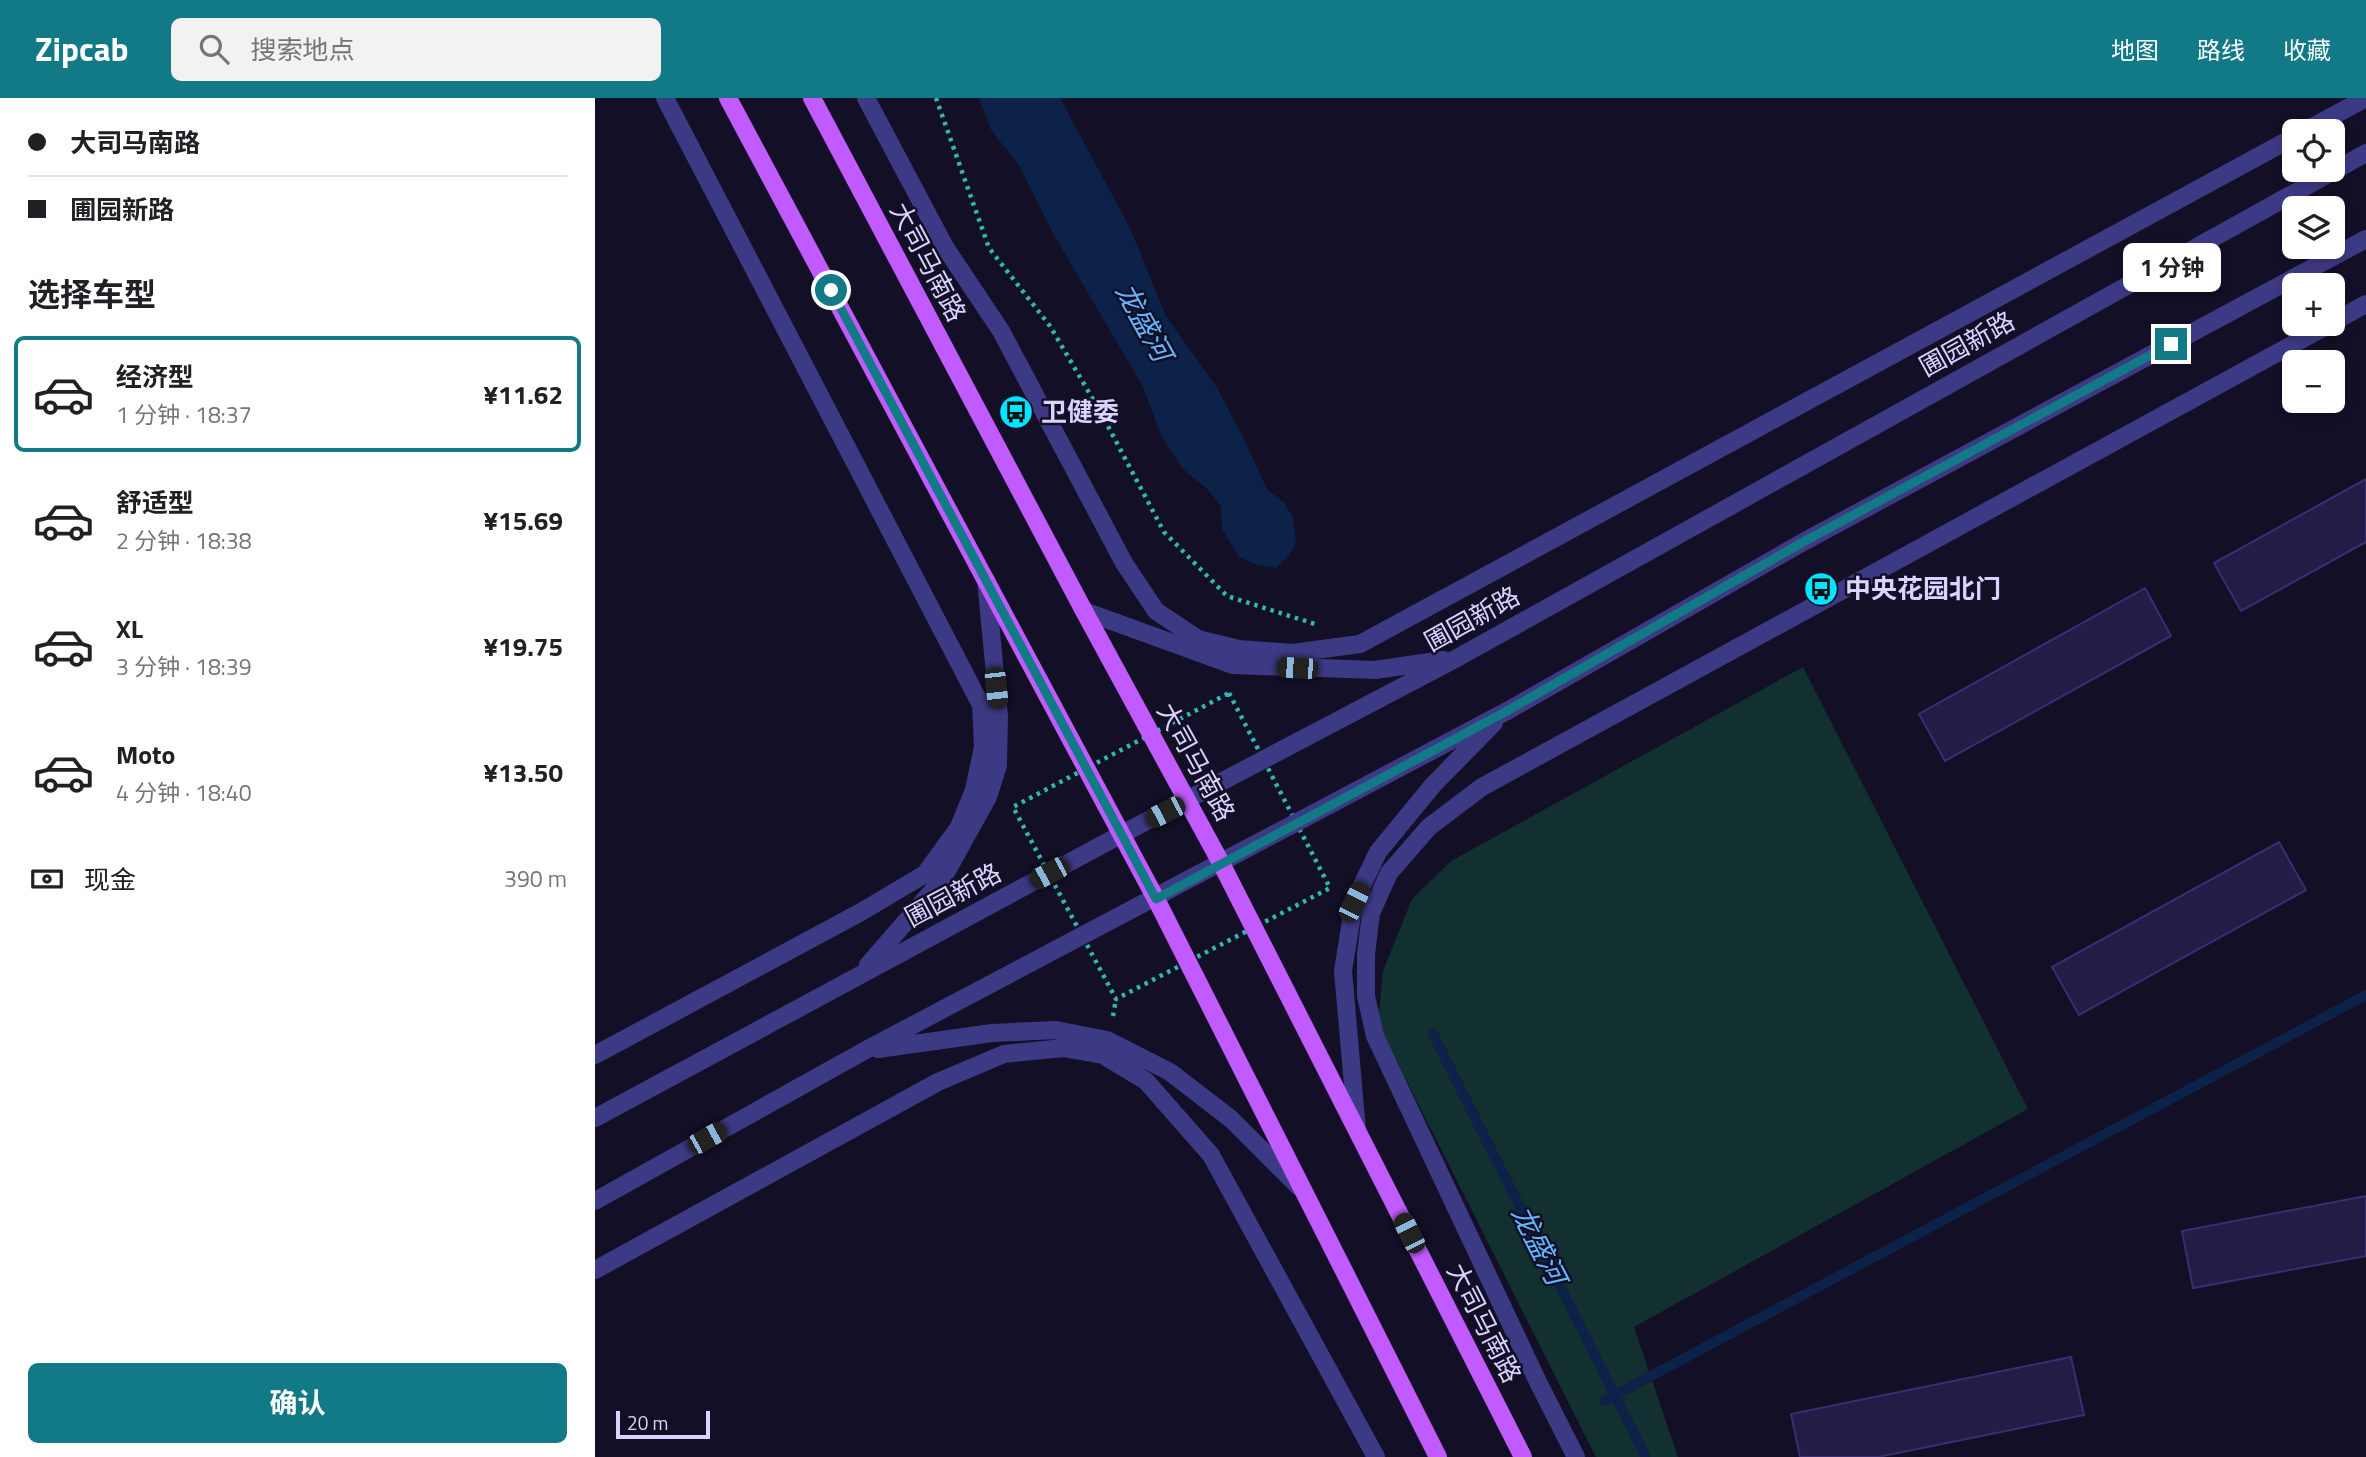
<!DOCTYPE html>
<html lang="zh">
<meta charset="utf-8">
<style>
:root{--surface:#fff;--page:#f2f2f2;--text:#202124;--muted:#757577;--line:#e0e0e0;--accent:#127987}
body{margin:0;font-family:"Titillium Web","Noto Sans SC",sans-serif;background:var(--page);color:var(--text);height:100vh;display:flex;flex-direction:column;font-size:26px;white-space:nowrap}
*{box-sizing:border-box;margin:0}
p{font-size:23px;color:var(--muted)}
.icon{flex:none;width:38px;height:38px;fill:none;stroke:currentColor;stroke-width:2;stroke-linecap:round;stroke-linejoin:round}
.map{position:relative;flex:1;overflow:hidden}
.sheet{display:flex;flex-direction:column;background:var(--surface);width:595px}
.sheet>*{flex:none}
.top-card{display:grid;align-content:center;height:154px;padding:0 28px;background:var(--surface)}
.fabs{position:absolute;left:1687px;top:21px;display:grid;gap:14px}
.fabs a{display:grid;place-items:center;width:63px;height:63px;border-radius:10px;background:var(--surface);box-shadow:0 4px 10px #0003;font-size:35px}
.scale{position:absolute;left:21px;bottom:18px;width:94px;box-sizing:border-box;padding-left:7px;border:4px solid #d9d4ff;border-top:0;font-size:19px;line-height:24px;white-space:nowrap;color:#d9d4ff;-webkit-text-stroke:5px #130f26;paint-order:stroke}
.end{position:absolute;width:32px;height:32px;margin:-16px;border:9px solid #127987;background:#fff;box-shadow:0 0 0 4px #fff}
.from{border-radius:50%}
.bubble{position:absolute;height:49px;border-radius:10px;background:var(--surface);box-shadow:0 4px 10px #0003;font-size:23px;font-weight:700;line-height:49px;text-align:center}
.car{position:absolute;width:21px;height:42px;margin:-21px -10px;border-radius:9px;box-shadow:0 0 5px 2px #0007;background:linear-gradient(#222 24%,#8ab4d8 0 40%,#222 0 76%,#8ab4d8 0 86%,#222 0)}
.top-card b{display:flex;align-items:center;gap:24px;height:66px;font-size:26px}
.top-card b+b{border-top:2px solid var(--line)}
.top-card i{width:18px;height:18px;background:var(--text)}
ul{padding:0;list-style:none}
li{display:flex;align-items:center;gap:21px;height:116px;margin:0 14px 10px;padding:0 14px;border:4px solid transparent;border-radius:10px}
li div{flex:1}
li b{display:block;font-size:26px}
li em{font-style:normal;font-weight:700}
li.selected{border-color:var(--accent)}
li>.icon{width:63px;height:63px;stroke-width:1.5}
h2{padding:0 28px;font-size:32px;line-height:84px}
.pay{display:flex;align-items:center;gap:18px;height:77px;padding:0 28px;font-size:26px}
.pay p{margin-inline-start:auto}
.action{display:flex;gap:14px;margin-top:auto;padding:14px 28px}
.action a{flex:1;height:80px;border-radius:10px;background:var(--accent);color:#fff;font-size:28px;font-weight:700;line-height:80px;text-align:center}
header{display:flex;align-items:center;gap:42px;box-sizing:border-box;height:98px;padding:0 35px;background:var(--accent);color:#fff}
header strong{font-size:33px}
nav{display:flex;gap:38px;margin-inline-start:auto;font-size:24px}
.search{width:490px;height:63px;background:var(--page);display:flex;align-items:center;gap:18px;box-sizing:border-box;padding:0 24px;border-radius:10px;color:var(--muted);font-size:26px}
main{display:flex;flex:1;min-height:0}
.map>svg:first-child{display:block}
.green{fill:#12302f}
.water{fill:#0c2248}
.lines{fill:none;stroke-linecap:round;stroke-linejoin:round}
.stream{stroke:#0c2248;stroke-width:10}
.building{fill:#241b47;stroke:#3b2d73;stroke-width:2}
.path{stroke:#2fb8b0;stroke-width:4.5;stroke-dasharray:3.5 5;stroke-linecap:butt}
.minor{stroke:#3d3a85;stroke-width:18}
.major{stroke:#c25bff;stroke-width:18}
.route{stroke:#127987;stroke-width:9}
.labels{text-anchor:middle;stroke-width:5;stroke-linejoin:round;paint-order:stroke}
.street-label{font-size:26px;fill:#d9d4ff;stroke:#130f26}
.poi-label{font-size:26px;font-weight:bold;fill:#d9d4ff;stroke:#130f26;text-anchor:start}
.water-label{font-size:28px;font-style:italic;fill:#62b6ff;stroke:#130f26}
</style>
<header>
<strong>Zipcab</strong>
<div class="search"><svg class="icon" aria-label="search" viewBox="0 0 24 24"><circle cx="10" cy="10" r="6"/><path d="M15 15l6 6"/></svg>搜索地点</div>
<nav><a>地图</a><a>路线</a><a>收藏</a></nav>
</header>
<main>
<section class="sheet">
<div class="top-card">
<b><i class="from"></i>大司马南路</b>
<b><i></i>圃园新路</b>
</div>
<h2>选择车型</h2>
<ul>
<li class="selected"><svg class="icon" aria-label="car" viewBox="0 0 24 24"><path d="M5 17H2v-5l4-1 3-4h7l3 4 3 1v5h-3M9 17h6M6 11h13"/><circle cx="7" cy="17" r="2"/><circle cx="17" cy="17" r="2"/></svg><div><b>经济型</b><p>1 分钟 · 18:37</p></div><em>¥11.62</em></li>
<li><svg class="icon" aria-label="car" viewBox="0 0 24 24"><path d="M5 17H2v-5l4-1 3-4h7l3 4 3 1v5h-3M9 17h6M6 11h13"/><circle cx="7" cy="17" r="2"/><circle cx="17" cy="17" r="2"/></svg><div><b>舒适型</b><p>2 分钟 · 18:38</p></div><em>¥15.69</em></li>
<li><svg class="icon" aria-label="car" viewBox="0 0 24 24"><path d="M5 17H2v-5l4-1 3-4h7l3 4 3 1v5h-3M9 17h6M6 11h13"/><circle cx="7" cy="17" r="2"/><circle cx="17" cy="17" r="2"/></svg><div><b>XL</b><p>3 分钟 · 18:39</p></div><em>¥19.75</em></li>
<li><svg class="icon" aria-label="car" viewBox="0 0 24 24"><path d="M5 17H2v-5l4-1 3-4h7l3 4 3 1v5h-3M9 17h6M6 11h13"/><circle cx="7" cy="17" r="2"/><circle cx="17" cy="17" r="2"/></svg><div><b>Moto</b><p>4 分钟 · 18:40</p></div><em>¥13.50</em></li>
</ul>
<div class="pay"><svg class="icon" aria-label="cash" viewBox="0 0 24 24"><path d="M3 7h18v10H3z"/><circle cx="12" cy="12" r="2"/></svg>现金<p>390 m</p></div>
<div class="action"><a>确认</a></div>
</section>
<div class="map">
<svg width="1771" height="1359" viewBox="0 0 1771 1359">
<rect width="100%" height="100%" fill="#130f26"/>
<path class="green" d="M1208 569 1433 1011 1039 1229 1083 1359H1001L783 926 788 873 817 801 856 763Z"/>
<path class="water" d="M384 0H465L535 130 571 218 621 288 649 341 672 391 689 405 698 419 701 446 694 457 681 470 663 467 644 459 627 431 626 408 612 391 587 370 566 337 548 289 459 137 424 67 396 32Z"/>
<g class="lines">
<path class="stream" d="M838 936 1051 1359
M1009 1303 1771 897"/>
</g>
<path class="building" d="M1771 381V444L1646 513 1619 465Z
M1550 490 1576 538 1350 663 1324 616Z
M1684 744 1711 792 1484 917 1457 869Z
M1771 1098V1158L1598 1190 1587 1133Z
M1476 1259 1489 1317 1283 1359H1205L1196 1316Z"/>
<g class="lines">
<path class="path" d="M341 0 394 150 455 228 506 315 569 434 632 498 723 527
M634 595 735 790 521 901 418 709Z
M518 918 521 901"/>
<path class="minor" d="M271 0 350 149 406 233 529 465 561 513 603 541 644 551 697 555 765 546 1699 39
M1710 33 1771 0
M1738 224 1771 206
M489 513 638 567 780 572 848 562
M273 867 347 782 393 699 403 667 404 618 391 482
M283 951 397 935 461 932 512 942 575 974 636 1021 705 1090
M0 957 266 814 330 776 364 729 379 692 388 649 386 607 70 0
M0 1020 527 736 862 560 1771 55
M762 1032 748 873 759 804 783 754 838 687 899 625
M0 1103 269 953 912 613 1210 443 1771 141
M0 1172 343 984 409 956 468 950 508 957 551 983 616 1057 781 1359
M981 1359 943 1284 780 938 771 898V856L776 815 794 775 834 729 887 689 1735 226"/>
<path class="major" d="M133 0 561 801 843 1359
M217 0 489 513 626 765 928 1359"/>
</g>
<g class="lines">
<path class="route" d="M236 192 561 801 912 613 1210 443 1576 246"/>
</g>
<defs>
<g id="bus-disc" transform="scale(1.75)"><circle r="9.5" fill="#00e5ff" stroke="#130f26"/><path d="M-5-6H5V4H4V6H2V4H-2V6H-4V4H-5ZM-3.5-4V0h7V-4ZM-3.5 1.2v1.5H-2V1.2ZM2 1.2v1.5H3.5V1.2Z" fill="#111"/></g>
</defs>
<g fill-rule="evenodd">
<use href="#bus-disc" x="421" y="314"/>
<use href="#bus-disc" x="1226" y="491"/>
</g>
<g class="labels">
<g class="street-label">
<text transform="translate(333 164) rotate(62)" y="9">大司马南路</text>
<text transform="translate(1372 246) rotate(-29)" y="9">圃园新路</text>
<text transform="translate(877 521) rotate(-29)" y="9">圃园新路</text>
<text transform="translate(601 664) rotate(61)" y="9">大司马南路</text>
<text transform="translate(358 797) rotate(-28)" y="9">圃园新路</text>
<text transform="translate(889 1225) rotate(63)" y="9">大司马南路</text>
</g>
<g class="poi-label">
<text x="446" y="323">卫健委</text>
<text x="1250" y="500">中央花园北门</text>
</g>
<g class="water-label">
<text transform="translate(549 224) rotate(61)" y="10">龙盛河</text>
<text transform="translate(944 1147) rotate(63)" y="10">龙盛河</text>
</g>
</g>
</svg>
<div class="fabs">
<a><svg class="icon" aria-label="locate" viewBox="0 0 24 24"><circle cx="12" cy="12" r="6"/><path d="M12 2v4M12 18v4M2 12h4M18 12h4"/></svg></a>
<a><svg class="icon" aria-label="layers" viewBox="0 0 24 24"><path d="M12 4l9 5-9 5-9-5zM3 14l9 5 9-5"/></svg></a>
<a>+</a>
<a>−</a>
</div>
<div class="scale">20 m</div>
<i class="end from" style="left:236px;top:192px"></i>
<i class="end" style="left:1576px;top:246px"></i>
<div class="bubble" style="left:1528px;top:145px;width:98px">1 分钟</div>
<i class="car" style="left:702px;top:570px;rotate:273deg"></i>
<i class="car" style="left:401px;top:590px;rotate:174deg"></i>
<i class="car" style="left:570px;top:714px;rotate:243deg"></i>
<i class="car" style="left:454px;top:775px;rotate:242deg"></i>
<i class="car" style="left:759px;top:804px;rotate:26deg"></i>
<i class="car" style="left:112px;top:1040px;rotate:61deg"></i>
<i class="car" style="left:814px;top:1135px;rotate:333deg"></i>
</div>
</main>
